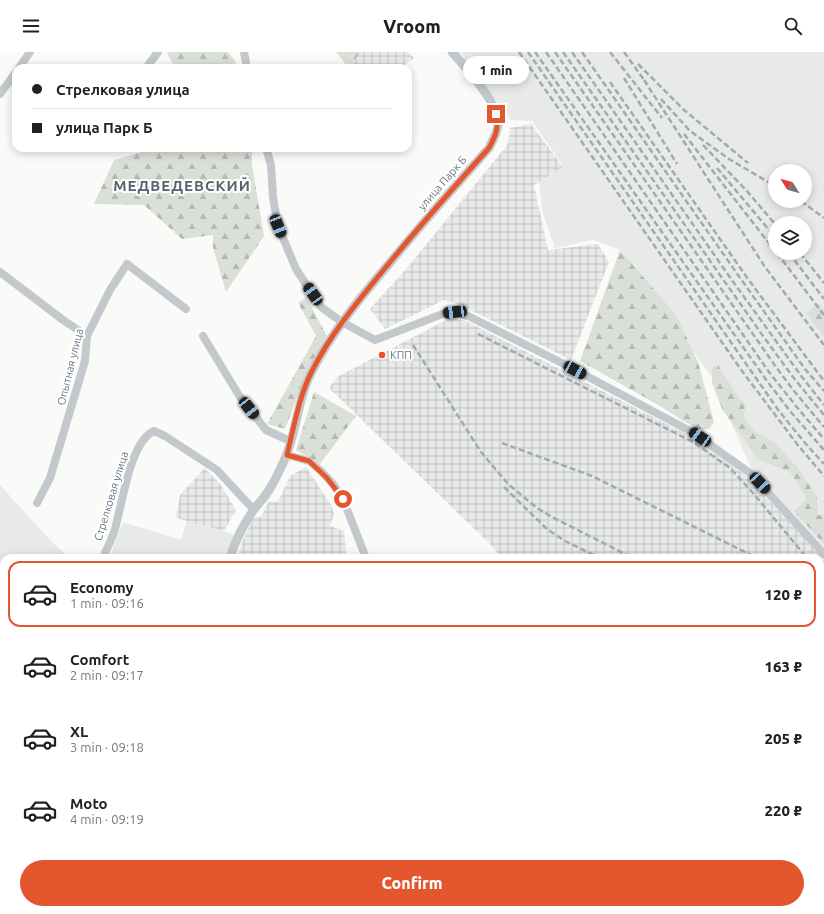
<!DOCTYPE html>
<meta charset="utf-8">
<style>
:root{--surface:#fff;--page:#f6f6f6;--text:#202124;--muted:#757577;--line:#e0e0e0;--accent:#e4572e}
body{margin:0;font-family:Ubuntu,sans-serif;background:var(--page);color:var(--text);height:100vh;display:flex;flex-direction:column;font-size:15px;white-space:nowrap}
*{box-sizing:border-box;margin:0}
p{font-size:13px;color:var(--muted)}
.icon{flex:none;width:22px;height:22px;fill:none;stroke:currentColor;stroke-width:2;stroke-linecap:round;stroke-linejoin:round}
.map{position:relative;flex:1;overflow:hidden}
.panel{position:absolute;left:0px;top:502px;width:824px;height:360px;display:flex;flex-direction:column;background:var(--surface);border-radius:12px 12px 0 0;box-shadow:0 2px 10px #0003}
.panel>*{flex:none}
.hud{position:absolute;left:12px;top:12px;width:400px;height:88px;border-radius:12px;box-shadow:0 2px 10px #0003;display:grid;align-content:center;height:88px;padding:0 20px;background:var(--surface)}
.needle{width:26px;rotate:307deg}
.tools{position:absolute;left:768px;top:112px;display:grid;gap:8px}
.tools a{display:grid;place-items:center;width:44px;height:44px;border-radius:50%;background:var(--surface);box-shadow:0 2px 10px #0003;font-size:20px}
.end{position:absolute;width:18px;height:18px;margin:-9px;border:5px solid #e4572e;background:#fff;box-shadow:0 0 0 2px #fff}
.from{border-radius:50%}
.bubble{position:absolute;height:28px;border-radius:14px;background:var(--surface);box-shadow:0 2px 10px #0003;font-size:13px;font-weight:800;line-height:28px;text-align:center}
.car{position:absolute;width:12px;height:24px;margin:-12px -6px;border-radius:5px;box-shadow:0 0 3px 1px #0007;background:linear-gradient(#222 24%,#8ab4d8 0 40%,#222 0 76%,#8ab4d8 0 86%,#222 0)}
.hud b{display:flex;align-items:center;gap:14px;height:38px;font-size:15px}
.hud b+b{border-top:1px solid var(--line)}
.hud i{width:10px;height:10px;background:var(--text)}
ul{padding:7px 0 0;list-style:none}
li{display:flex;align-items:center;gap:12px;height:66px;margin:0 8px 6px;padding:0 12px;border:2px solid transparent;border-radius:12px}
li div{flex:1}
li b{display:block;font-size:15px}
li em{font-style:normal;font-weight:800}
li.on{border-color:var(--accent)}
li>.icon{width:36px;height:36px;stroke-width:1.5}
.button{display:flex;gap:8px;margin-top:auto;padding:8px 20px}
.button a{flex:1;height:46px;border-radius:24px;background:var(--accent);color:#fff;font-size:16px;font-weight:800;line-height:46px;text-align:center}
header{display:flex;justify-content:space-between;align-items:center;height:52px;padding:0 20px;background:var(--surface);font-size:18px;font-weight:800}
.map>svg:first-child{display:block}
.built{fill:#e8e9e9;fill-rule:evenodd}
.industrial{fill:url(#industrial-grid)}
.forest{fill:url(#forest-firs)}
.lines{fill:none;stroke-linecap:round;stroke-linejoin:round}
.minor{stroke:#c3c8cc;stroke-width:8}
.tertiary{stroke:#c3c8cc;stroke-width:9}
.rail{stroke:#a2aab0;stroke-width:2.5;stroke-dasharray:6 3;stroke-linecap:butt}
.route{stroke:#e4572e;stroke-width:5}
.poi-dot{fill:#e4572e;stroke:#fff;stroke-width:1.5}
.labels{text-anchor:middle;stroke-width:4;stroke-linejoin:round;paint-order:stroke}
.street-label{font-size:11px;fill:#657683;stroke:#fff}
.poi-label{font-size:11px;fill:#657683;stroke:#fff;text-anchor:start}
.district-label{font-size:15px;font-weight:bold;letter-spacing:1px;fill:#57646e;stroke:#fff}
</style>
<header><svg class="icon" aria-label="menu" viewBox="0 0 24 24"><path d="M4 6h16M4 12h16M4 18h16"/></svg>Vroom<svg class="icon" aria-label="search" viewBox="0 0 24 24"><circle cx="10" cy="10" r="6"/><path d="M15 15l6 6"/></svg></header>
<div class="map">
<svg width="824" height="862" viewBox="0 0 824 862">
<defs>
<pattern id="industrial-grid" width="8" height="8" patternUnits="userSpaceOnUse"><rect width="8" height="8" fill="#e8e9e9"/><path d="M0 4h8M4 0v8" fill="none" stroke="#c0c1c2"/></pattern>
<pattern id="forest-firs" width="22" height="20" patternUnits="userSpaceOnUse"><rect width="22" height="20" fill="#dadfd7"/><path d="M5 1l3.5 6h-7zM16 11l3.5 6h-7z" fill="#b4b9b4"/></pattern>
</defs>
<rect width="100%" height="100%" fill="#fafaf8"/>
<path class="built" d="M460 0H824V495L752 418 731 370 723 341 621 198 593 188 555 196 542 159 539 130 562 112 532 69 511 68ZM775 119H805V149H775ZM775 171H805V201H775Z
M0 433 51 489 69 506H4V576L0 572Z
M187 468 235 483 228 506H109L123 470 181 488Z
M820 762 824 763V862H614L602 858H820Z"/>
<path class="industrial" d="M359 0H408L414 6 400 16H342Z
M531 72 563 115 534 133 548 198 598 192 609 210 571 308 458 252 444 248 385 277 370 257 408 215 508 92 510 76Z
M450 266 466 269 692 385 744 422 817 499 824 509V763L820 762V506H502L491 493 329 336 337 325Z
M306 415 331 453 334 462 330 474 344 479 347 506H237L242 490 254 465H261L269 449 278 450 290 424Z
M205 416 221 433 236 458 224 479 176 466 180 443Z"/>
<path class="forest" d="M169 0H228L235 9 238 16H176L167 2Z
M336 0H361L348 15Z
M156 96H252V113L264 184 226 240 213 195V183L182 187 144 153 94 152 114 108Z
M620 198 676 263 698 310 714 370 709 377 698 378 660 354 580 309Z
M306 245 327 284 305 325 285 377 267 372 316 284 298 251Z
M819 252 824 258V285L806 261Z
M718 313 739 346 745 353 744 364 754 379 774 390 797 415 817 445 818 463 824 464V492L794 459 807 447 790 420 758 407 722 357 712 331V316Z
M314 340 356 364 320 412 296 398Z
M0 641H4V693L0 672Z
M40 858H81L82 862H41Z
M517 858H596L609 862H528Z"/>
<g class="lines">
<path class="minor" d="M244 0 247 16
M19 16 30 0
M146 16 158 0
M0 42 16 20
M266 96 271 113 273 145 278 174 296 217 321 255 342 270 375 288 445 261 455 260 470 265 562 311 692 380 750 421 824 502
M0 220 63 268 87 284
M203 284 240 345 266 378 290 389
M287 403 309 409 321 419 333 432 343 447 366 506
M37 451 50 426 85 309 87 284 110 238 127 212 186 257
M103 506C106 498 111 489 114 480 122 456 129 390 154 379L165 384 217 418 254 458
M178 858 179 862
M292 858 293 862
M472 858 483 862"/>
<path class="tertiary" d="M230 506C235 488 244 472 254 457 259 451 265 445 269 438 274 430 279 420 283 411 297 382 297 347 312 319 332 280 360 246 388 213 421 173 455 134 489 96 493 88 497 81 498 73 500 52 466 16 452 0
M89 858 90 862"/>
<path class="rail" d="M519 0 742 319 797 392 824 424
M528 0 779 359 805 391 824 412
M535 0 767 329 790 359 824 398
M546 0 769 320 800 359 824 387
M555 0 776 315 794 339 824 375
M563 0 763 284 793 325 824 363
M572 0 734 231 802 325 824 353
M582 0 738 223 805 317 824 339
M610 0 662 66
M624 0 647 32
M638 12 683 57 748 111
M624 26 677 112
M644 28 765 215 824 293
M610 30 748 227 824 329
M661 47 690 79 729 107 775 134
M684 82 775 199
M703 93 746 138 775 172
M717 116 775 185
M801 149 824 166
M777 201 824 263
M789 201 824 247
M800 201 824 231
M478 282 693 390 730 416 753 441 807 506
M413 293 481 400 508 432 537 456 552 465 633 506
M502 391 592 424 757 506
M504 435 547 477 565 489 600 506
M820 522 824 525
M820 537 824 539
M0 557 4 560
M0 565 4 568
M820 599 824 601
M820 615 824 617
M820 769 824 770
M633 858 645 862
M653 858 666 862"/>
</g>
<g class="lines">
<path class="route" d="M343 447 327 426 309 409 287 403C293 378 300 341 312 319 331 281 359 248 386 215 419 175 454 135 489 96 496 83 499 76 496 62"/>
</g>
<circle class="poi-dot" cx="382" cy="303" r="4"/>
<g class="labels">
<g class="street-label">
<text transform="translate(442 131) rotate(-49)" y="4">улица Парк Б</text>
<text transform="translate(70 315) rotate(-76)" y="4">Опытная улица</text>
<text transform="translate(111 444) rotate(-73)" y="4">Стрелковая улица</text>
</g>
<g class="poi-label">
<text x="390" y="307">КПП</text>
</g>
<g class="district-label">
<text x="182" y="139">МЕДВЕДЕВСКИЙ</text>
</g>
</g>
</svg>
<div class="tools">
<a><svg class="needle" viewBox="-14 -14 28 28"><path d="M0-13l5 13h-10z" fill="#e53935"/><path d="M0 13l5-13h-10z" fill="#757577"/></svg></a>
<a><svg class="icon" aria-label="layers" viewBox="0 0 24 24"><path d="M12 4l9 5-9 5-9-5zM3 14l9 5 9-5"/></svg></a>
</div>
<i class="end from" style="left:343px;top:447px"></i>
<i class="end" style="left:496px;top:62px"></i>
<div class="bubble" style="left:463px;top:4px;width:66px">1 min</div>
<i class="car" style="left:278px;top:174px;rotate:158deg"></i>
<i class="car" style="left:313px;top:242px;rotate:325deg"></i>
<i class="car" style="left:455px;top:260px;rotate:263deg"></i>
<i class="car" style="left:575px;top:318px;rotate:118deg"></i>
<i class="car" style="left:249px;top:356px;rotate:142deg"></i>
<i class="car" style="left:700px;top:385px;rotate:305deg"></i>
<i class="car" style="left:760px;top:431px;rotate:137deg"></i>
<div class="hud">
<b><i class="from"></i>Стрелковая улица</b>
<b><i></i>улица Парк Б</b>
</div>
<section class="panel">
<ul>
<li class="on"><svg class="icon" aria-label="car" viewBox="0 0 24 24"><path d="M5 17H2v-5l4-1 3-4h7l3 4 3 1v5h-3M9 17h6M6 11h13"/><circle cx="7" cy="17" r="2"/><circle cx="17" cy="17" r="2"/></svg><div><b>Economy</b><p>1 min · 09:16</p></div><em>120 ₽</em></li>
<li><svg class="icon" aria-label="car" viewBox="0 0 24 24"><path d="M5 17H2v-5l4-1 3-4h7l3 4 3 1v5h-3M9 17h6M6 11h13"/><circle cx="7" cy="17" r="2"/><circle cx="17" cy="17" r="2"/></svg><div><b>Comfort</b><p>2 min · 09:17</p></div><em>163 ₽</em></li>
<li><svg class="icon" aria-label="car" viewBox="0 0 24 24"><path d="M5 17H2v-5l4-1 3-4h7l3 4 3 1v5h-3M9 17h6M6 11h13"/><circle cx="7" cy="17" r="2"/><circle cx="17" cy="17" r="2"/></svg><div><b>XL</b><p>3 min · 09:18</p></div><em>205 ₽</em></li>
<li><svg class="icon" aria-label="car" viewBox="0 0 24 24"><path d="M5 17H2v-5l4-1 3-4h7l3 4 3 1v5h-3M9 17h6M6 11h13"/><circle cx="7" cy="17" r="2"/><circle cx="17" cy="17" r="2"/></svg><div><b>Moto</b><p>4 min · 09:19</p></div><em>220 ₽</em></li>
</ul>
<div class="button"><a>Confirm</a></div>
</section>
</div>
